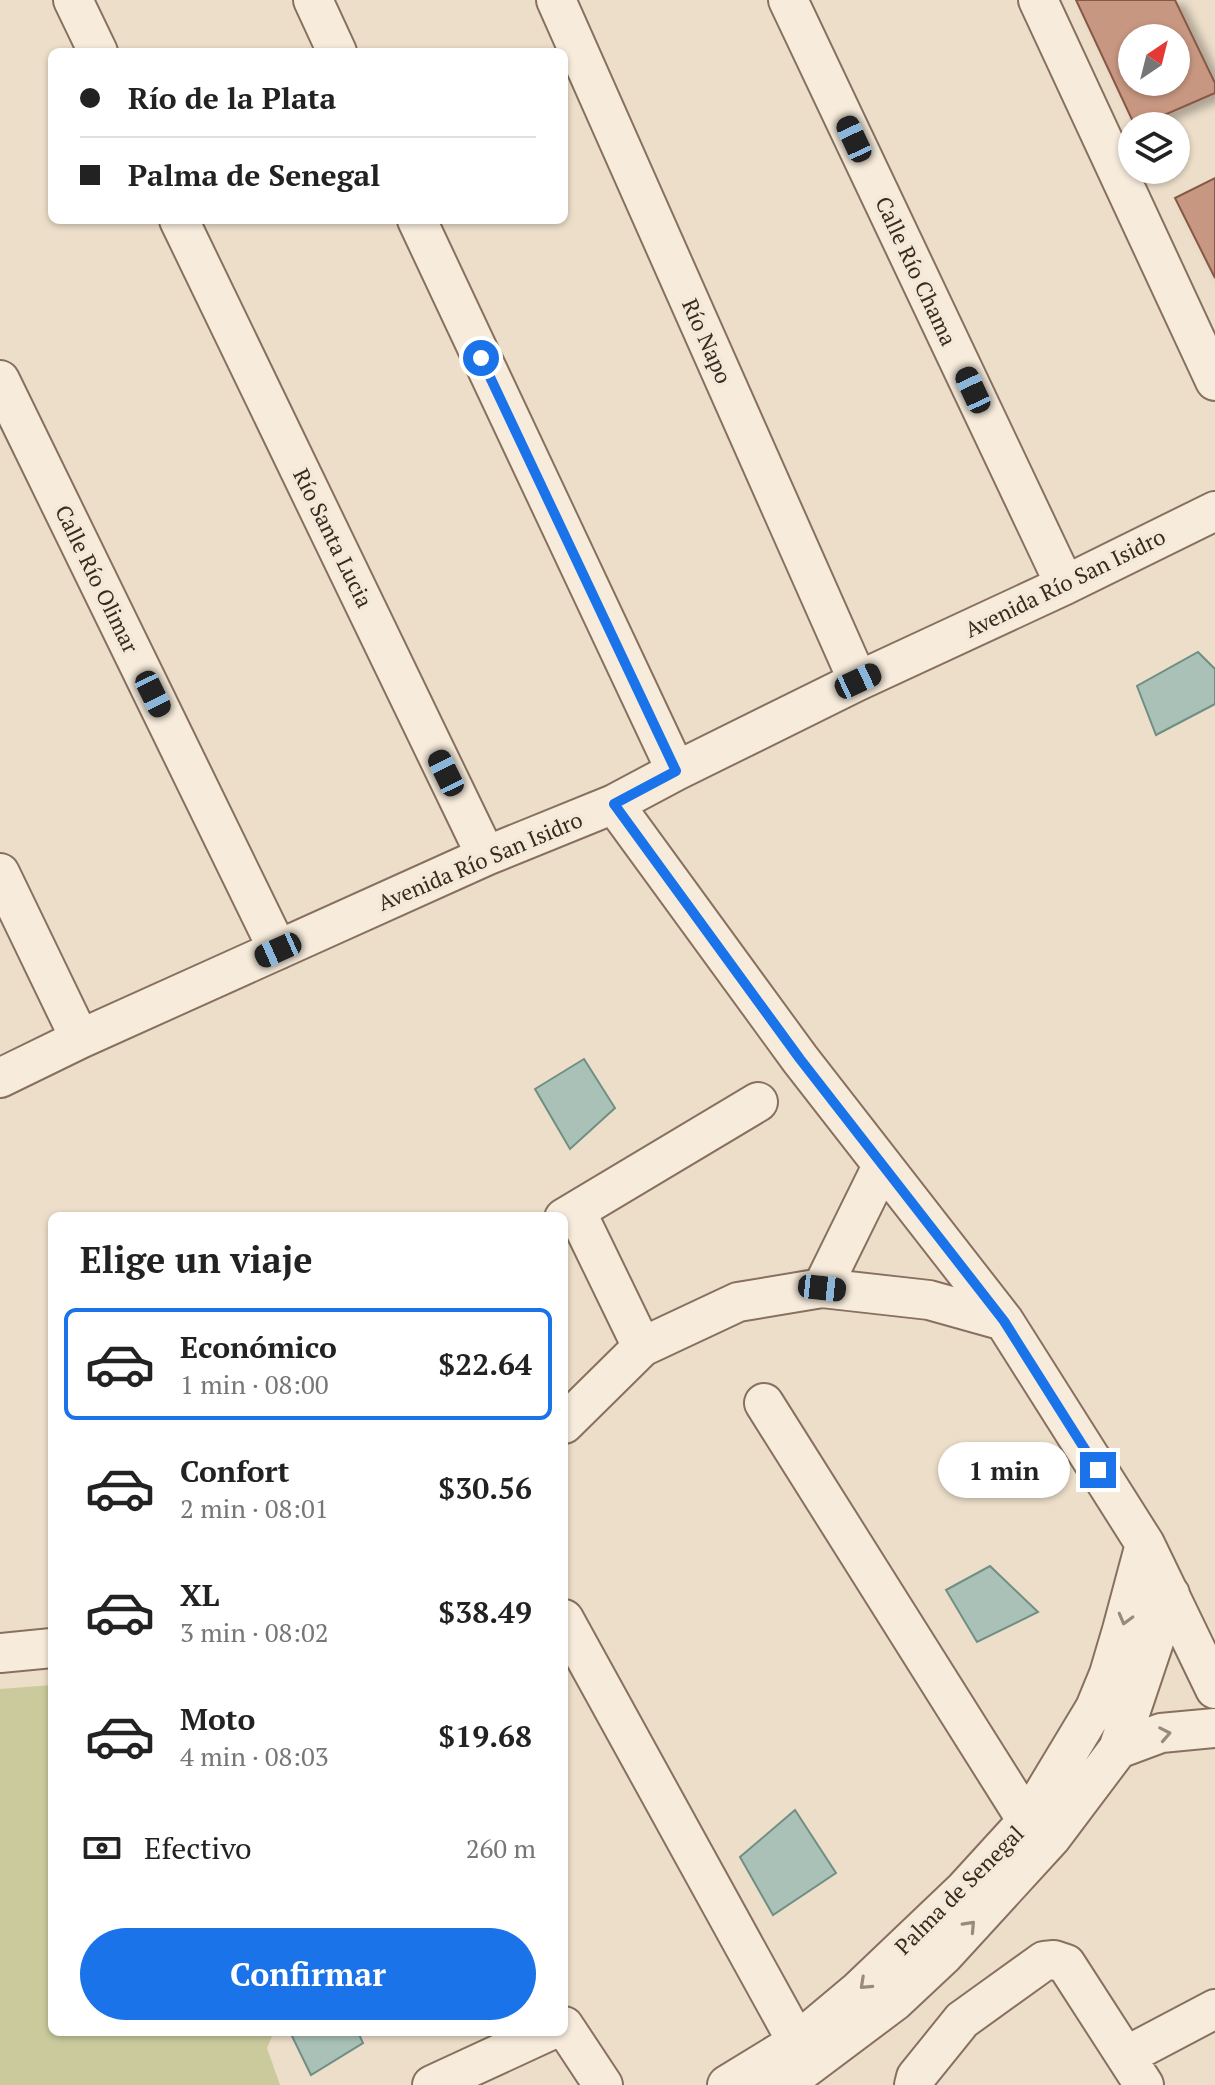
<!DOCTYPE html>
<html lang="es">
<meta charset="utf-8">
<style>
:root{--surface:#fff;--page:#f6f6f6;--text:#222;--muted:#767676;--line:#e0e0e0;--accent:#1a73e8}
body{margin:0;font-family:"PT Serif",serif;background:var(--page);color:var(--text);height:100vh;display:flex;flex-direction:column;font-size:30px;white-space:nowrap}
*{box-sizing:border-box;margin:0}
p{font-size:26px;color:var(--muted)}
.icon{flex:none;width:44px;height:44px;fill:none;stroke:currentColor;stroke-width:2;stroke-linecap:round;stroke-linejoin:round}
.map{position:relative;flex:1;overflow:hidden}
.sheet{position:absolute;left:48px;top:1212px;width:520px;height:824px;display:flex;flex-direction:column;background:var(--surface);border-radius:12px;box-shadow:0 2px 6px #0004}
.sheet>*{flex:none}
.guide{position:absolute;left:48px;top:48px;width:520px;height:176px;border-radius:12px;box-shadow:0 2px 6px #0004;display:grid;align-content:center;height:176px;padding:0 32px;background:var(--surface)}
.needle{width:52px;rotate:35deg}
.controls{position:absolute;left:1118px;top:24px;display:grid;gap:16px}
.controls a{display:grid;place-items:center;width:72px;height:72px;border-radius:50%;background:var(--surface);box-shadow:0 2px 6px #0004;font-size:40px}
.end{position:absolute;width:36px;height:36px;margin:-18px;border:10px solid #1a73e8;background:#fff;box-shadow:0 0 0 4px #fff}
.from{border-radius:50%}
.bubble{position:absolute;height:56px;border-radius:28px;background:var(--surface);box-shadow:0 2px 6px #0004;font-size:26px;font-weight:800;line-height:56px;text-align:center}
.car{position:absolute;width:24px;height:48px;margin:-24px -12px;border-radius:10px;box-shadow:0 0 6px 2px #0007;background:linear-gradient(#222 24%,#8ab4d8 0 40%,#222 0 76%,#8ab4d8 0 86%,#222 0)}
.guide b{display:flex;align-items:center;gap:28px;height:76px;font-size:30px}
.guide b+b{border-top:2px solid var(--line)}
.guide i{width:20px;height:20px;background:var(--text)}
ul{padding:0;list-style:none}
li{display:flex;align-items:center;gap:24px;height:112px;margin:0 16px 12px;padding:0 16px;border:4px solid transparent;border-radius:12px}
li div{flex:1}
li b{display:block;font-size:30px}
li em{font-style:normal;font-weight:800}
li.selected{border-color:var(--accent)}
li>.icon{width:72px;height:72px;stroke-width:1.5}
h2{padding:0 32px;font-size:36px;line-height:96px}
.pay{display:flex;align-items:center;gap:20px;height:88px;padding:0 32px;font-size:30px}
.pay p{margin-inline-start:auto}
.action{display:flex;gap:16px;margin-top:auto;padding:16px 32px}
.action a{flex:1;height:92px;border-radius:48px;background:var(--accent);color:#fff;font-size:32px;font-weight:800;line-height:92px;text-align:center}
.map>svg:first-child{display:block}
.green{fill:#caca9d}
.water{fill:#a9c1b7;stroke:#708f84;stroke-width:2}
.building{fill:#c89781;stroke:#865846;stroke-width:2;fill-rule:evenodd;filter:url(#shadow)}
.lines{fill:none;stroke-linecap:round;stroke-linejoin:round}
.minor-casing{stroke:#88705e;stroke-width:42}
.minor{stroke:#f7ecdc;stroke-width:38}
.oneway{stroke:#988b7e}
.route{stroke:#1a73e8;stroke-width:10}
.labels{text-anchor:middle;stroke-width:7;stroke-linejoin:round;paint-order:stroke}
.street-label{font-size:22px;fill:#392a21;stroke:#f4e9d8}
</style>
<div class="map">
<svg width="1215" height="2085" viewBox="0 0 1215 2085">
<defs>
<filter id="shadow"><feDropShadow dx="9" dy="5" stdDeviation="4" flood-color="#0004"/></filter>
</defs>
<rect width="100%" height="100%" fill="#ecdec9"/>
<path class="green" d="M52 1685V2032H274L267 2048 280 2085H0V1689Z"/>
<path class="water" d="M1198 652 1215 669V704L1156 735 1137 686Z
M584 1059 615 1108 570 1149 535 1089Z
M990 1566 1038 1612 977 1642 946 1590Z
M795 1810 836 1873 773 1915 740 1857Z
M290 2032H358L363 2043 311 2075Z"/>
<path class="building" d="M1076 0H1175L1215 83V93L1139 126H1135ZM1132 38H1176V82H1132Z
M1215 178V278L1175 198Z"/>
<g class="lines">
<g class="minor-casing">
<path id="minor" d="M73 0 98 52
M313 0 337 52
M556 0 858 681
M788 0 1065 585
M1038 0 1215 381
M179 220 486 856
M417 220 676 771
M0 380 278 950
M614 804 800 1059 1004 1321 1145 1544 1215 1689
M0 873 80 1039
M0 1078 80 1039 486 856 614 804 676 771 858 681 1065 585 1215 511
M576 1211 642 1347
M564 1218 758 1102
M822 1288 882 1166
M764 1403 1027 1821 1045 1834
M564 1424 642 1347 738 1302 822 1288 929 1300 1004 1321
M564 1619 797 2042
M0 1653 52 1648
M1118 1749 1161 1733 1215 1728
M564 2026 603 2085
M1126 2056 1215 2009
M432 2085 547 2032
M727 2085 797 2042 859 1990 964 1890 1027 1821 1095 1708 1109 1674 1122 1630 1145 1544
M783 2085 895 2001 943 1956 1051 1838 1118 1749 1170 1594
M914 2085 916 2077 962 2020 1044 1961 1054 1960 1066 1964 1144 2085"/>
</g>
<use href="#minor" class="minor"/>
</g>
<defs><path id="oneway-chevron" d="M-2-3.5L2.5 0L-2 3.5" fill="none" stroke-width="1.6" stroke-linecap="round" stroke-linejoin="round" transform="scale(2)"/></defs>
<g class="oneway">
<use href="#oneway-chevron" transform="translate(1125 1619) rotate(105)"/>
<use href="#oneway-chevron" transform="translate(1165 1734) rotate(-11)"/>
<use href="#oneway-chevron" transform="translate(970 1926) rotate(-47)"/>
<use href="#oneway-chevron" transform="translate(865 1984) rotate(137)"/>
</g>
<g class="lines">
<path class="route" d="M481 358 676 771 614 804 800 1059 1004 1321 1098 1470"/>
</g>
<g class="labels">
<g class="street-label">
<text transform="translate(916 271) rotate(65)" y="8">Calle Río Chama</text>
<text transform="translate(707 341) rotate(66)" y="8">Río Napo</text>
<text transform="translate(333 538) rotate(64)" y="8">Río Santa Lucia</text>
<text transform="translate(97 579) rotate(64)" y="8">Calle Río Olimar</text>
<text transform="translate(1065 583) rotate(-26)" y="8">Avenida Río San Isidro</text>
<text transform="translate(480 861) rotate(-23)" y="8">Avenida Río San Isidro</text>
<text transform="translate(959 1890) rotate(-45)" y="8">Palma de Senegal</text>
</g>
</g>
</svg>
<div class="controls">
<a><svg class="needle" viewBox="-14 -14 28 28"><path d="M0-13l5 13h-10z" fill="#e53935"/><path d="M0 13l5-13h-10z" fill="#767676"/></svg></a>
<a><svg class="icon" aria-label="layers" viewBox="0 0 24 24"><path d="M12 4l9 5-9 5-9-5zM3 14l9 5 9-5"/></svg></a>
</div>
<i class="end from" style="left:481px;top:358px"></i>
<i class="end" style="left:1098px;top:1470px"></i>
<div class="bubble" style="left:938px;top:1442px;width:132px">1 min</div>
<i class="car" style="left:854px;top:139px;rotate:335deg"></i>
<i class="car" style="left:973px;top:390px;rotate:335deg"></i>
<i class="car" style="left:858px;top:681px;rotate:65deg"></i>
<i class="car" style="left:153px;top:694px;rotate:154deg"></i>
<i class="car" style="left:446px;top:773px;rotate:334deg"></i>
<i class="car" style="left:278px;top:950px;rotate:246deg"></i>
<i class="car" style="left:822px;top:1288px;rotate:96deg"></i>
<div class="guide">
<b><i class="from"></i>Río de la Plata</b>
<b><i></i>Palma de Senegal</b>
</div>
<section class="sheet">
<h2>Elige un viaje</h2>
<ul>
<li class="selected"><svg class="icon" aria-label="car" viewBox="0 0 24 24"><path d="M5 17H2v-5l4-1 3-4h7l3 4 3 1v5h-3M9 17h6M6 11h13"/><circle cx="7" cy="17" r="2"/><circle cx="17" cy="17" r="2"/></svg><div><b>Económico</b><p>1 min · 08:00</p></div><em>$22.64</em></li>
<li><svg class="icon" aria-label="car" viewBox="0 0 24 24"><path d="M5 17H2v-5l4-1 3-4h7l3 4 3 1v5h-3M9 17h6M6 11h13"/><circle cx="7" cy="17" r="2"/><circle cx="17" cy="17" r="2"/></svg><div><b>Confort</b><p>2 min · 08:01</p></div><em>$30.56</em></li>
<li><svg class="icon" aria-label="car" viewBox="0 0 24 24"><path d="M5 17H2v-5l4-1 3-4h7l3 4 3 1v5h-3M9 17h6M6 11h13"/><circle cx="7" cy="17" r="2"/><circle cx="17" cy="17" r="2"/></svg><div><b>XL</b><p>3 min · 08:02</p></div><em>$38.49</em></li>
<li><svg class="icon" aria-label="car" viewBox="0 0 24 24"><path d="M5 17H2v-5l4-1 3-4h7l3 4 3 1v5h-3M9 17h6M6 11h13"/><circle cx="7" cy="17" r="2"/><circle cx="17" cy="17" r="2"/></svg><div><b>Moto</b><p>4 min · 08:03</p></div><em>$19.68</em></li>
</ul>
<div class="pay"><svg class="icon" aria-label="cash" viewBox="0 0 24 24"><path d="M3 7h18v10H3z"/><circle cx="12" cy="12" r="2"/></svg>Efectivo<p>260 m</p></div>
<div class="action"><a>Confirmar</a></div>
</section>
</div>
